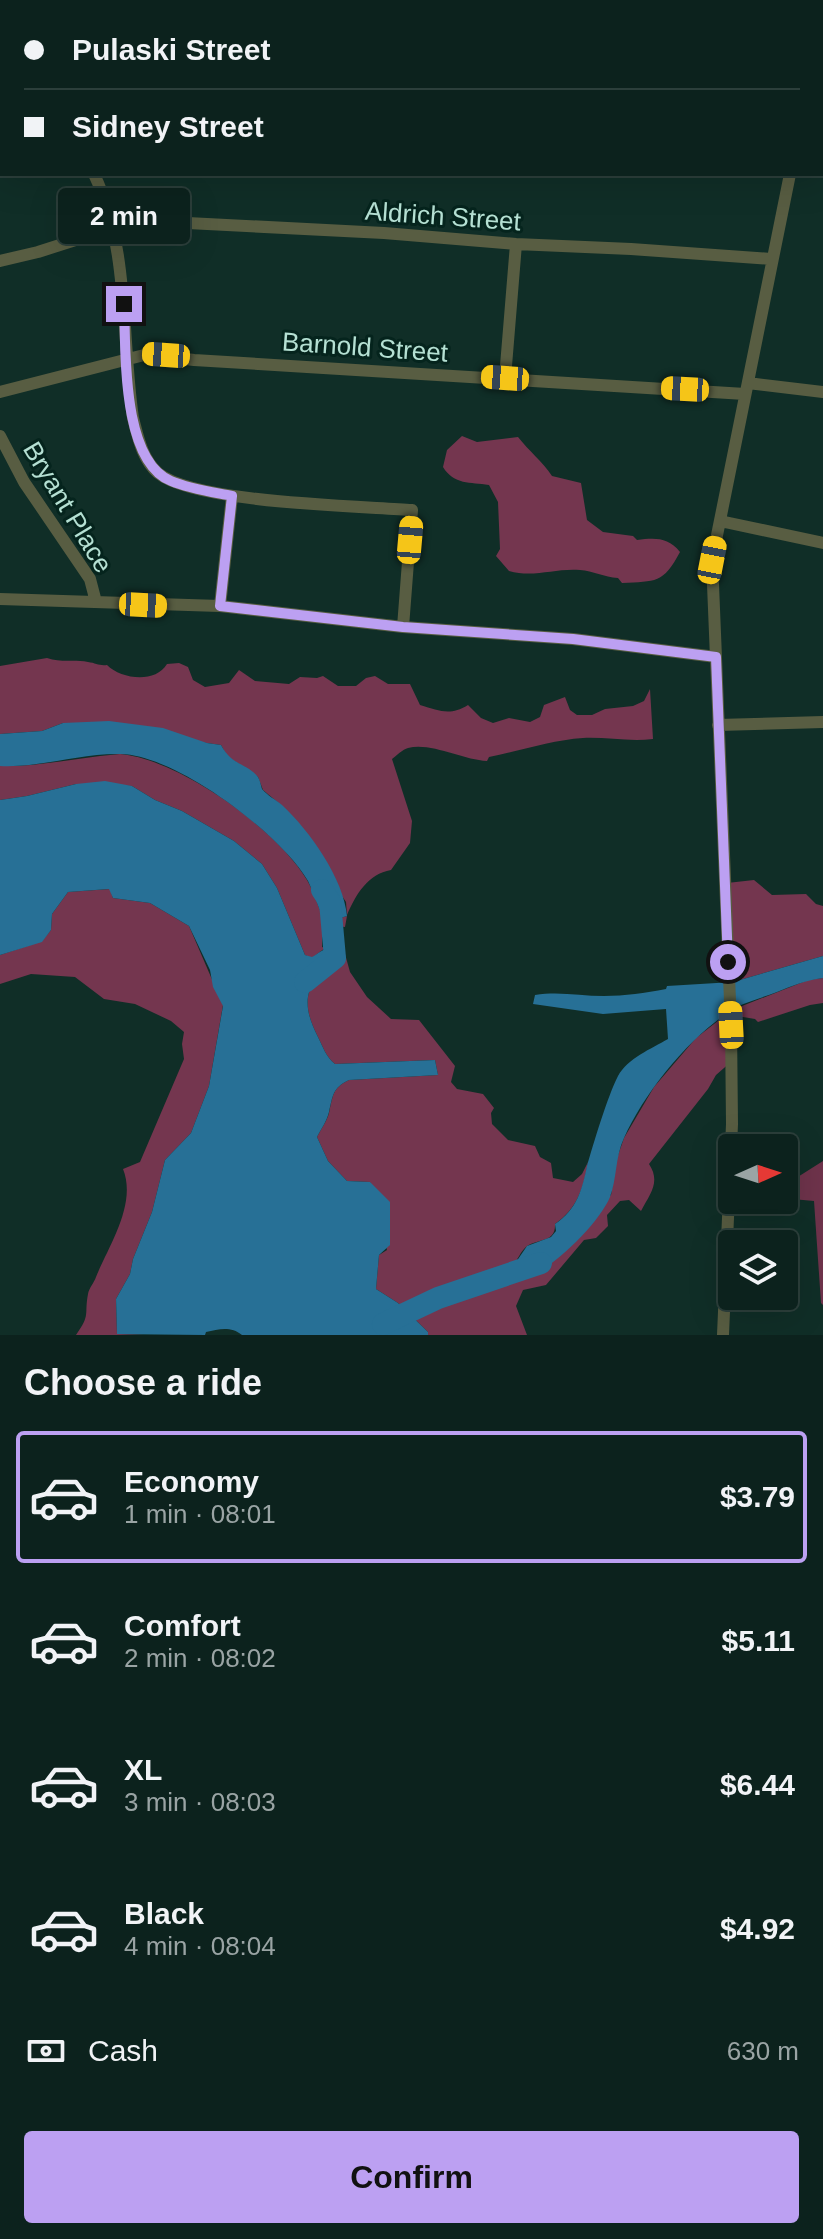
<!DOCTYPE html>
<meta charset="utf-8">
<style>
:root{--surface:#0c221d;--page:#152a26;--text:#f1f3f6;--muted:#9aa4a4;--line:#2c3f3b;--accent:#bca0f2}
body{margin:0;font-family:Arial,sans-serif;background:var(--page);color:var(--text);height:100vh;display:flex;flex-direction:column;font-size:30px;white-space:nowrap}
*{box-sizing:border-box;margin:0}
p{font-size:26px;color:var(--muted)}
.icon{flex:none;width:44px;height:44px;fill:none;stroke:currentColor;stroke-width:2;stroke-linecap:round;stroke-linejoin:round}
.map{position:relative;height:1335px;overflow:hidden}
.sheet{display:flex;flex-direction:column;background:var(--surface);flex:1}
.sheet>*{flex:none}
.guide{position:absolute;left:0px;top:0px;width:824px;height:176px;box-shadow:0 8px 32px #0002,0 0 0 2px var(--line);display:grid;align-content:center;height:176px;padding:0 24px;background:var(--surface)}
.needle{width:52px;rotate:87deg}
.controls{position:absolute;left:718px;top:1134px;display:grid;gap:16px}
.controls a{display:grid;place-items:center;width:80px;height:80px;border-radius:8px;background:var(--surface);box-shadow:0 8px 32px #0002,0 0 0 2px var(--line);font-size:40px}
.end{position:absolute;width:36px;height:36px;margin:-18px;border:10px solid #bca0f2;background:#111;box-shadow:0 0 0 4px #111}
.from{border-radius:50%}
.bubble{position:absolute;height:56px;border-radius:8px;background:var(--surface);box-shadow:0 8px 32px #0002,0 0 0 2px var(--line);font-size:26px;font-weight:700;line-height:56px;text-align:center}
.car{position:absolute;width:24px;height:48px;margin:-24px -12px;border-radius:10px;box-shadow:0 0 6px 2px #0007;background:linear-gradient(#f5c518 24%,#345 0 40%,#f5c518 0 76%,#345 0 86%,#f5c518 0)}
.guide b{display:flex;align-items:center;gap:28px;height:76px;font-size:30px}
.guide b+b{border-top:2px solid var(--line)}
.guide i{width:20px;height:20px;background:var(--text)}
ul{padding:0;list-style:none}
li{display:flex;align-items:center;gap:24px;height:132px;margin:0 16px 12px;padding:0 8px;border:4px solid transparent;border-radius:8px}
li div{flex:1}
li b{display:block;font-size:30px}
li em{font-style:normal;font-weight:700}
li.selected{border-color:var(--accent)}
li>.icon{width:72px;height:72px;stroke-width:1.5}
h2{padding:0 24px;font-size:36px;line-height:96px}
.pay{display:flex;align-items:center;gap:20px;height:88px;padding:0 24px;font-size:30px}
.pay p{margin-inline-start:auto}
.button{display:flex;gap:16px;margin-top:auto;padding:16px 24px}
.button a{flex:1;height:92px;border-radius:8px;background:var(--accent);color:#111;font-size:32px;font-weight:700;line-height:92px;text-align:center}
.map>svg:first-child{display:block}
.green{fill:#6e334b}
.forest{fill:#74364f}
.water{fill:#277096}
.lines{fill:none;stroke-linecap:round;stroke-linejoin:round}
.river{stroke:#277096;stroke-width:22}
.street{stroke:#585d42;stroke-width:12}
.route{stroke:#bca0f2;stroke-width:10}
.labels{text-anchor:middle;stroke-width:6;stroke-linejoin:round;paint-order:stroke}
.street-label{font-size:26px;fill:#b5e0d3;stroke:#05241d}
</style>
<div class="map">
<svg width="823" height="1335" viewBox="0 0 823 1335">
<rect width="100%" height="100%" fill="#102e27"/>
<path class="green" d="M823 1161V1305L821 1303 814 1201 792 1199 793 1180Z"/>
<path class="forest" d="M462 436 477 442 518 437C529 451 542 461 552 476L581 483 587 520 603 532 633 536 637 540C655 538 668 537 680 552 663 584 656 581 622 583L618 578C604 577 593 571 580 570 555 568 534 578 509 571L496 556 500 549 498 502 489 485C470 482 454 485 443 467L447 450Z
M47 658C61 663 74 659 88 662 96 663 99 666 107 665 121 679 155 684 167 664L179 663 188 667 193 680 205 687 229 683 239 670 255 681 289 684 300 677 317 678 323 676 338 686H356L366 678 375 676 388 684H410L420 705C440 711 450 716 468 705L481 718 493 723 509 718 530 722 540 717 544 705 565 697 570 710 577 715H592L605 709 633 706 644 701 650 689 653 739C630 742 607 737 583 738 552 740 520 751 489 757L487 761C463 760 431 742 408 748 403 749 396 756 392 759L412 821 410 843 391 870C368 874 356 894 347 915L346 902 281 805 263 790 258 777 227 756 221 745 63 723 42 731 0 734V666Z
M120 754C179 759 277 829 307 880 313 890 317 903 322 915L337 919 347 916 345 927 327 925 322 929V947L325 948 312 958 305 955 277 888 262 864 234 841 182 811 155 800 132 786 76 784 27 796 0 800V766C40 767 80 757 120 754Z
M754 880 772 895 806 894 816 904 823 906V956L733 982 727 883Z
M110 889 113 898 150 903 189 926 223 1005 209 1086 191 1133 165 1160 152 1212 133 1259 130 1274 116 1299 117 1334 144 1335H76C91 1314 84 1315 88 1294 89 1288 94 1283 96 1277 109 1245 137 1204 123 1169L140 1162 184 1059 182 1044 184 1032 171 1021 135 1004 104 999 75 977 31 974 0 984V955L42 941 51 930 52 914 68 892Z
M338 952 345 954 350 972 367 997 391 1019 419 1020 455 1066 451 1082 457 1089 483 1094 494 1108 491 1113 492 1124 508 1140 535 1146 540 1157 551 1163 553 1178 573 1182 582 1174 588 1162C584 1187 577 1209 555 1224 556 1243 537 1238 526 1247 521 1251 518 1259 514 1264L611 1195 617 1158 624 1138 654 1087 696 1038 732 1010 808 980 823 978V1003L810 1005 758 1022 755 1019 731 1015 732 1061 716 1075 708 1089 649 1164C661 1182 650 1194 641 1211L629 1200 620 1201 607 1215 608 1226 596 1238 584 1240 546 1285 523 1290 516 1306 527 1335H428V1332L398 1303 376 1289 379 1255 387 1250 370 1182 347 1181 328 1161 317 1137C321 1129 327 1121 329 1113 333 1096 332 1088 349 1080L438 1075 435 1060 335 1064C326 1057 323 1047 318 1037 297 996 310 983 338 952Z"/>
<path class="water" d="M109 721 163 728 207 743 221 745C232 766 247 763 258 777 260 780 261 786 262 789 267 795 276 800 282 805 309 830 344 879 347 916L337 919 322 915C317 904 313 891 308 881 281 834 176 755 121 754 80 753 41 768 0 766V734L42 731 63 723Z
M105 781 132 786 155 800 182 811 234 841 262 864 277 888 305 955 312 957C321 952 328 944 339 948L338 952C310 983 297 996 318 1037 323 1047 326 1057 335 1064L435 1060 438 1075 349 1080C332 1088 333 1096 329 1112 327 1121 321 1129 317 1137L328 1161 347 1181 370 1182 390 1202V1245L379 1255 376 1289 398 1303 428 1332V1335H242C231 1326 219 1329 206 1332L205 1335 117 1334 116 1299 130 1274 133 1259 152 1212 165 1160 191 1133 209 1086 223 1006 213 987 210 970 189 926 150 903 113 898 109 889 68 892 52 914 51 930 42 942 0 955V800L27 796 76 784Z
M823 956V978C806 980 792 986 777 992 762 998 744 1002 732 1010 689 1037 644 1093 624 1138 615 1157 617 1179 610 1197 599 1224 545 1278 517 1280L514 1265 527 1246 551 1237 556 1231 555 1224C577 1209 582 1190 587 1166 593 1145 608 1095 618 1076 628 1058 651 1049 668 1039L666 1009 603 1014 533 1004 535 995C559 991 580 996 604 996 625 996 645 993 666 989L667 986 733 982Z"/>
<g class="lines">
<path class="river" d="M305 982 335 958 330 902 322 890
M383 1324 438 1298 541 1263"/>
<path class="street" d="M36 0 37 2
M585 0V2
M10 2 18 0
M252 2 255 0
M822 111H823
M0 131 2 130
M94 174C130 250 121 336 133 418 138 437 142 459 158 473 194 503 359 506 412 510L403 627
M0 261 38 252 113 228 168 222 384 233 516 244 631 249 771 259
M505 378 516 244
M748 383 823 392
M0 392 148 354 194 360 745 394
M0 436 24 482 90 579 96 602
M720 521 823 543
M0 599 220 606 403 627 573 639 716 657
M220 606 232 496
M718 725 823 722
M723 1335 732 1124 731 1025 712 560 790 174"/>
</g>
<g class="lines">
<path class="route" d="M124 304C126 350 121 460 171 481 190 489 212 492 232 496L220 606 403 627 573 639 716 657 728 962"/>
</g>
<g class="labels">
<g class="street-label">
<text transform="translate(443 216) rotate(4)" y="9">Aldrich Street</text>
<text transform="translate(365 347) rotate(4)" y="9">Barnold Street</text>
<text transform="translate(68 507) rotate(59)" y="9">Bryant Place</text>
</g>
</g>
</svg>
<div class="controls">
<a><svg class="needle" viewBox="-14 -14 28 28"><path d="M0-13l5 13h-10z" fill="#e53935"/><path d="M0 13l5-13h-10z" fill="#9aa4a4"/></svg></a>
<a><svg class="icon" aria-label="layers" viewBox="0 0 24 24"><path d="M12 4l9 5-9 5-9-5zM3 14l9 5 9-5"/></svg></a>
</div>
<i class="end from" style="left:728px;top:962px"></i>
<i class="end" style="left:124px;top:304px"></i>
<div class="bubble" style="left:58px;top:188px;width:132px">2 min</div>
<i class="car" style="left:166px;top:355px;rotate:274deg"></i>
<i class="car" style="left:505px;top:378px;rotate:274deg"></i>
<i class="car" style="left:685px;top:389px;rotate:273deg"></i>
<i class="car" style="left:410px;top:540px;rotate:5deg"></i>
<i class="car" style="left:712px;top:560px;rotate:11deg"></i>
<i class="car" style="left:143px;top:605px;rotate:93deg"></i>
<i class="car" style="left:731px;top:1025px;rotate:357deg"></i>
<div class="guide">
<b><i class="from"></i>Pulaski Street</b>
<b><i></i>Sidney Street</b>
</div>
</div>
<section class="sheet">
<h2>Choose a ride</h2>
<ul>
<li class="selected"><svg class="icon" aria-label="car" viewBox="0 0 24 24"><path d="M5 17H2v-5l4-1 3-4h7l3 4 3 1v5h-3M9 17h6M6 11h13"/><circle cx="7" cy="17" r="2"/><circle cx="17" cy="17" r="2"/></svg><div><b>Economy</b><p>1 min · 08:01</p></div><em>$3.79</em></li>
<li><svg class="icon" aria-label="car" viewBox="0 0 24 24"><path d="M5 17H2v-5l4-1 3-4h7l3 4 3 1v5h-3M9 17h6M6 11h13"/><circle cx="7" cy="17" r="2"/><circle cx="17" cy="17" r="2"/></svg><div><b>Comfort</b><p>2 min · 08:02</p></div><em>$5.11</em></li>
<li><svg class="icon" aria-label="car" viewBox="0 0 24 24"><path d="M5 17H2v-5l4-1 3-4h7l3 4 3 1v5h-3M9 17h6M6 11h13"/><circle cx="7" cy="17" r="2"/><circle cx="17" cy="17" r="2"/></svg><div><b>XL</b><p>3 min · 08:03</p></div><em>$6.44</em></li>
<li><svg class="icon" aria-label="car" viewBox="0 0 24 24"><path d="M5 17H2v-5l4-1 3-4h7l3 4 3 1v5h-3M9 17h6M6 11h13"/><circle cx="7" cy="17" r="2"/><circle cx="17" cy="17" r="2"/></svg><div><b>Black</b><p>4 min · 08:04</p></div><em>$4.92</em></li>
</ul>
<div class="pay"><svg class="icon" aria-label="cash" viewBox="0 0 24 24"><path d="M3 7h18v10H3z"/><circle cx="12" cy="12" r="2"/></svg>Cash<p>630 m</p></div>
<div class="button"><a>Confirm</a></div>
</section>
